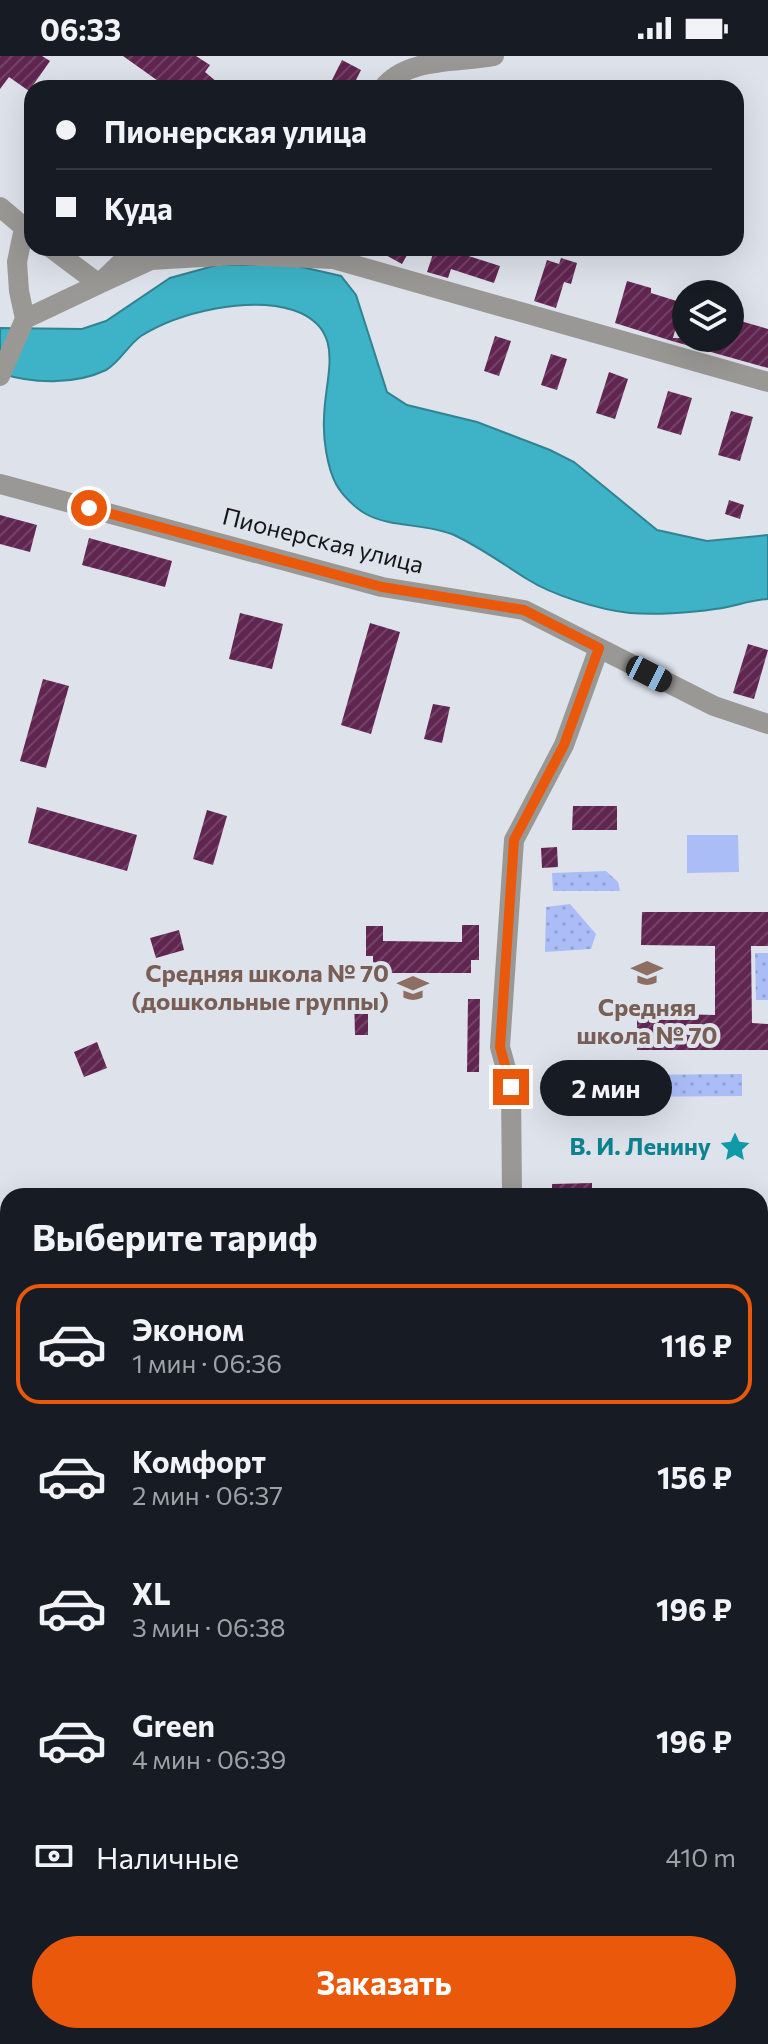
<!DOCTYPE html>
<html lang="ru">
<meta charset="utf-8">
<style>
:root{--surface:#171b24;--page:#242831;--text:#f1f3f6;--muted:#9ea1a6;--line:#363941;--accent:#ea580c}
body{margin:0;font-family:Commissioner,sans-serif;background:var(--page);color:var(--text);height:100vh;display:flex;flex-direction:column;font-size:30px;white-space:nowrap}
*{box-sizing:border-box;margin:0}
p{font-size:26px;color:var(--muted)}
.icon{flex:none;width:44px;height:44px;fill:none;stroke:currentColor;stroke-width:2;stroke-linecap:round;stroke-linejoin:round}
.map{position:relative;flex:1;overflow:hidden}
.panel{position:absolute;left:0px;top:1132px;width:768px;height:856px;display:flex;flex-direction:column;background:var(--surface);border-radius:24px 24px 0 0;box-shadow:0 8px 32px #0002}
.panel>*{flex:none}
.guide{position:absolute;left:24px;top:24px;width:720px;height:176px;border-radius:24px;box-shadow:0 8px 32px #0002;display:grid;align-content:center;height:176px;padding:0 32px;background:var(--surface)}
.tools{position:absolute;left:672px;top:224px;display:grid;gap:16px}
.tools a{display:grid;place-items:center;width:72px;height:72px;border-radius:50%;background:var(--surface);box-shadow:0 8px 32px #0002;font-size:40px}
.end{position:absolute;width:36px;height:36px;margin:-18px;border:10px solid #ea580c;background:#fff;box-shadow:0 0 0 4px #fff}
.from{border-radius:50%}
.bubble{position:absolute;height:56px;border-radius:28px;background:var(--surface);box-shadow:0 8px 32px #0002;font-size:26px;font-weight:700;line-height:56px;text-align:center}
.car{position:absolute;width:24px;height:48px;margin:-24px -12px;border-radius:10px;box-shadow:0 0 6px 2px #0007;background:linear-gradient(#222 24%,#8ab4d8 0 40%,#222 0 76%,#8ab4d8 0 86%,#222 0)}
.guide b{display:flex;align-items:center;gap:28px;height:76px;font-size:30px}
.guide b+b{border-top:2px solid var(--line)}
.guide i{width:20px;height:20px;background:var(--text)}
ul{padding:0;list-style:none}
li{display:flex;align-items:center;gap:24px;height:120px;margin:0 16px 12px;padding:0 16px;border:4px solid transparent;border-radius:24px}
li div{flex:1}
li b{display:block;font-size:30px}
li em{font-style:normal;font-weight:700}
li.current{border-color:var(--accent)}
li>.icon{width:72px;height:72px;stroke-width:1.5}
h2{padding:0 32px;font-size:36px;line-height:96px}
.pay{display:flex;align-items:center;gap:20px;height:88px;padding:0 32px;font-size:30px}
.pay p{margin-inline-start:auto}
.primary-button{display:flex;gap:16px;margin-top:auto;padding:16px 32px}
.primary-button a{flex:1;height:92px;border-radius:48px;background:var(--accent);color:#fff;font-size:32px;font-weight:700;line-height:92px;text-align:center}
.status{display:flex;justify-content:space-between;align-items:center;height:56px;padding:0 40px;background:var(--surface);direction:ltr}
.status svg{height:22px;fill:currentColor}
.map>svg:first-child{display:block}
.grass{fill:url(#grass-dots)}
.forest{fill:url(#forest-crowns)}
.garden{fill:#aabdf7}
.water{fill:#3eb2c6;stroke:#318392;stroke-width:2}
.building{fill:url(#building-hatch)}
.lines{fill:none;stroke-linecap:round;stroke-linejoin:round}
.minor{stroke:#9a9895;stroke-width:20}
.route{stroke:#ea580c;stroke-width:10}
.labels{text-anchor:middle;stroke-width:8;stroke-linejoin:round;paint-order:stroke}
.street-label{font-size:24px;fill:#141518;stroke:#dee2eb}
.education-label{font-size:24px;font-weight:bold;fill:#785e54;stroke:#dee2eb;text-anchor:end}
.culture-label{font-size:24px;font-weight:bold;fill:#0d838f;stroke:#dee2eb;text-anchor:end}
</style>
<div class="status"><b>06:33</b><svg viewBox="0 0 49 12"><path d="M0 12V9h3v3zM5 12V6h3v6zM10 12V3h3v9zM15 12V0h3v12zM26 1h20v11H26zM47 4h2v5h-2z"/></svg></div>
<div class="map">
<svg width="768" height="1988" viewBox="0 0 768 1988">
<defs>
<pattern id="grass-dots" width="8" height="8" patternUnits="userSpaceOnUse" patternTransform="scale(2)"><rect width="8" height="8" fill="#aabdf7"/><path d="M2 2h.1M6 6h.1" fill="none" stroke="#91a2d3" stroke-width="1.8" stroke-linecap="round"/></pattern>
<pattern id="forest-crowns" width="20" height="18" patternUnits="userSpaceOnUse" patternTransform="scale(2)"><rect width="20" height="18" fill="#aabdf7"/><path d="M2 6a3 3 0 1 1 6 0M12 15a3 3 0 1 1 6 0" fill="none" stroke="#91a2d3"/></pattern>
<pattern id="building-hatch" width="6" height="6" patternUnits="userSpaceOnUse" patternTransform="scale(2)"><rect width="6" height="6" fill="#612551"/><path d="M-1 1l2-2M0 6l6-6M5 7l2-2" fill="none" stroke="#724366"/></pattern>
</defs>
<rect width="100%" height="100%" fill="#dee2eb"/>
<path class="grass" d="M606 815 618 826 620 835H553L552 817Z
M570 848 596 878 591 893 545 896 546 851Z
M755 897H768V944H756Z
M742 1018V1040L622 1041 620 1019Z"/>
<path class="forest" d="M18 1980H256L257 1988H6Z"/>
<path class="garden" d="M687 779H738L739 816 687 817Z"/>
<path class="water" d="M217 209H293L341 220 356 239 387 336 407 349 477 366 550 394 574 406 657 474 707 485 768 479V543C750 544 733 551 715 553 690 557 654 559 630 557 600 554 552 539 527 523 503 508 480 491 454 479 426 467 391 472 366 458 355 452 342 439 336 428 327 411 323 382 324 363 324 321 349 273 293 254 249 240 179 256 141 280 128 289 119 307 106 314 75 329 32 328 0 317V272L82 273 106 265 170 222Z"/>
<path class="building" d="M0 0H42L50 5 29 35 9 21 0 33Z
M123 0H196L210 9 205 16 224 32H168Z
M342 4 361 14 352 32H328Z
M373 192H411L402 208Z
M435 192H457L456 196 500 210 494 227 451 213 448 222 427 216Z
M561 202 577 207 571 228 564 226 556 252 534 245 547 204 559 208Z
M627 225 651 232V237L683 247 672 285 615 267Z
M737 264 768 273V312L672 285 673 282H731Z
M495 280 511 285 499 320 484 315Z
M551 298 567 303 557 334 541 329Z
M609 316 628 323 615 363 596 357Z
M668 335 692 342 681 379 657 372Z
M731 355 753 361 740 405 718 399Z
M729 444 744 449 740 463 725 458Z
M0 459 37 469 30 496 0 488Z
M89 482 172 505 165 531 82 509Z
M240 557 283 568 272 613 229 603Z
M370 567 400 576 371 678 341 669Z
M748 588 768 594 754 643 733 637Z
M43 623 69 630 46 712 20 705Z
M433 648 450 651 442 687 424 683Z
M573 750H617V774H572Z
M37 751 137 779 127 815 28 787Z
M207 754 227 760 213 809 193 803Z
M557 791 558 811 542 812 541 792Z
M642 856H768V890H751L752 967 768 968V994H637V957L715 959V890L641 889Z
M462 869H479V904H471V917H373V900H366V870H383V885L462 886Z
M179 874 184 894 156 902 150 882Z
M354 939H368V979H355Z
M468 943H480L479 1016H467Z
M97 986 107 1012 84 1021 74 996Z
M592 1127V1140H552V1128Z"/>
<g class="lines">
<path class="minor" d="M383 32C407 1 458 7 494 0
M0 151 32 178
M51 192 99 228 151 204 236 199 333 203 768 326
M25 263 99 228 136 192
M0 320 25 263 19 235 17 206 24 172
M0 428 382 531 524 554 714 650 768 668
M512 1140 511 1031 500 991 514 784 564 689 599 592
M760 1424H768
M0 1581H8
M760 1805H768
M0 1807H8"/>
</g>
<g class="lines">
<path class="route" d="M89 452 382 531 524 554 599 592 564 689 514 784 500 991 511 1031"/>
</g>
<defs>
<g id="school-bare" transform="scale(2.4)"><path d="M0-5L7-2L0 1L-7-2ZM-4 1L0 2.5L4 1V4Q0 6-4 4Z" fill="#8d6e63" stroke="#dee2eb" stroke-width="2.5" paint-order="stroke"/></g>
<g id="sight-bare" transform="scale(2.4)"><path d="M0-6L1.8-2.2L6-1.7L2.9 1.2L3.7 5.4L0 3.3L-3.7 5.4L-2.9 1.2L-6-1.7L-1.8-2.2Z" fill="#0f9aa8" stroke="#dee2eb" stroke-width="2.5" paint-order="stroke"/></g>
</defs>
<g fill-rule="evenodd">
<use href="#school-bare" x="647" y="917"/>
<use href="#school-bare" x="413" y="932"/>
<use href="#sight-bare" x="735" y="1091"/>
</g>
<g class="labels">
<g class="street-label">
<text transform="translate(323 485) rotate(14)" y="8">Пионерская улица</text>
</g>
<g class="education-label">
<text x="389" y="926">Средняя школа № 70<tspan x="389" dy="28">(дошкольные группы)</tspan></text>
<text x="647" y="960" text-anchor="middle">Средняя<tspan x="647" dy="28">школа № 70</tspan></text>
</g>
<g class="culture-label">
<text x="711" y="1099">В. И. Ленину</text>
</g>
</g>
</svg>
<div class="tools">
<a><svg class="icon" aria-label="layers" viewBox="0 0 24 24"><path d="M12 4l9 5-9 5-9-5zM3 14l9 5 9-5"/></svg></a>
</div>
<i class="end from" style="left:89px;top:452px"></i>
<i class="end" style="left:511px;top:1031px"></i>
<div class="bubble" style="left:540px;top:1004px;width:132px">2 мин</div>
<i class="car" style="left:649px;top:618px;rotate:117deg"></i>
<div class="guide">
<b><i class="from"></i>Пионерская улица</b>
<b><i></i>Куда</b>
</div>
<section class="panel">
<h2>Выберите тариф</h2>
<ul>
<li class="current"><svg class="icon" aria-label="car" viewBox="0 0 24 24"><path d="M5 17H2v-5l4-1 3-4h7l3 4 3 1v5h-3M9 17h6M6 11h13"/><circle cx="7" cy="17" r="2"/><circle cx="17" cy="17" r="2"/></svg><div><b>Эконом</b><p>1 мин · 06:36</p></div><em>116 ₽</em></li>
<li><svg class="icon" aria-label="car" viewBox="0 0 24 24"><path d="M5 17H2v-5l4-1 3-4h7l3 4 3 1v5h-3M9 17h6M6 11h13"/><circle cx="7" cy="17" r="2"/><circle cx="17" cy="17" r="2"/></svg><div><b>Комфорт</b><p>2 мин · 06:37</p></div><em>156 ₽</em></li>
<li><svg class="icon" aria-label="car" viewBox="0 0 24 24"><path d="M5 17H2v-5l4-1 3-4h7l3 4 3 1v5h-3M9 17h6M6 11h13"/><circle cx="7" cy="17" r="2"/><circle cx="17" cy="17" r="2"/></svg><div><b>XL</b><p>3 мин · 06:38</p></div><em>196 ₽</em></li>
<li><svg class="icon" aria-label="car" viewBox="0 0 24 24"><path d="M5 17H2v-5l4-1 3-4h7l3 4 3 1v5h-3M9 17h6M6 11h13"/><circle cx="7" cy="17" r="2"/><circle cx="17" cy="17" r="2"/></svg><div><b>Green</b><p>4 мин · 06:39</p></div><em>196 ₽</em></li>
</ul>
<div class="pay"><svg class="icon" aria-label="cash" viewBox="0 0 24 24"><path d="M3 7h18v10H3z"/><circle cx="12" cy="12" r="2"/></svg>Наличные<p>410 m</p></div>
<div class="primary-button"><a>Заказать</a></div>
</section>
</div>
